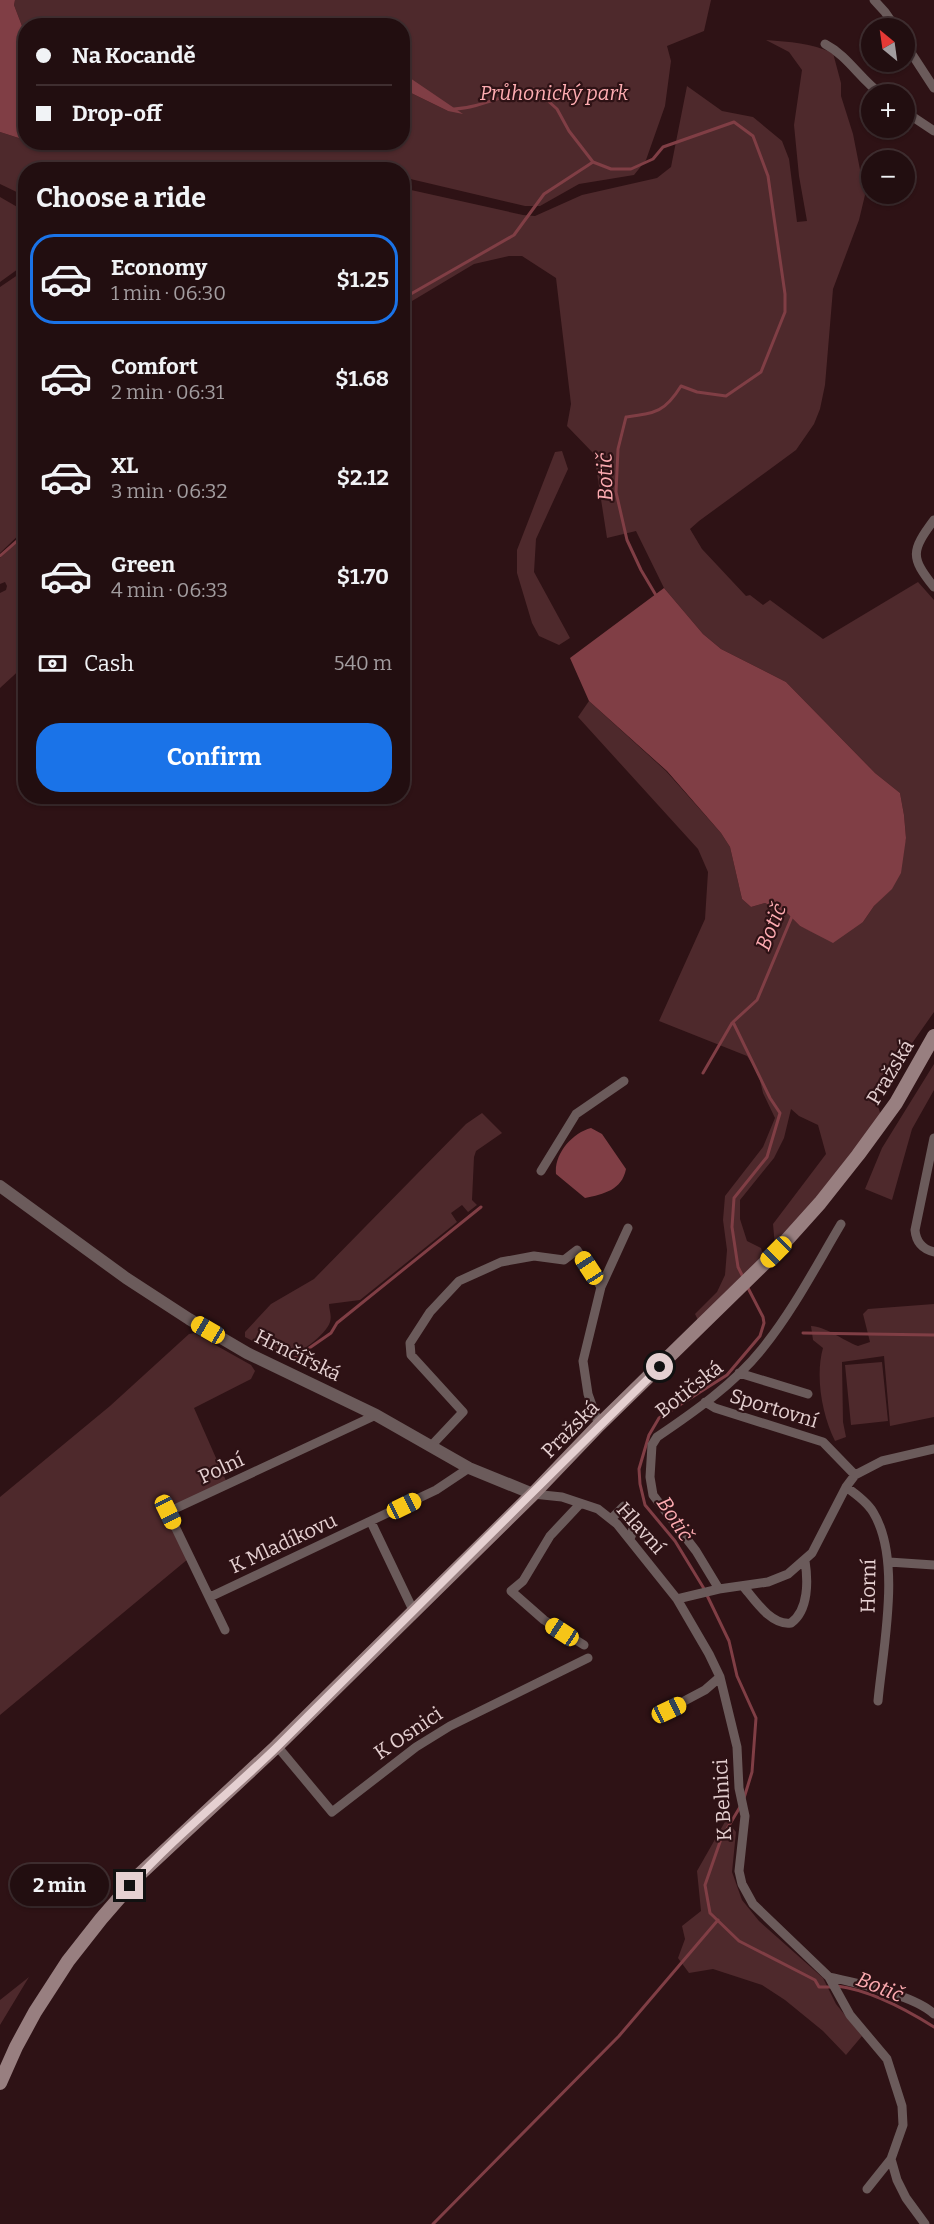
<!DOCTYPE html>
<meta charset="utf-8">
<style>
:root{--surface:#220e10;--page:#2e1c1e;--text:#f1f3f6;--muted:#a29c9f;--line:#3f2e30;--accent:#1a73e8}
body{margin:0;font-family:Bitter,serif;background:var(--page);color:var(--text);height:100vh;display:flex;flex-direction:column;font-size:22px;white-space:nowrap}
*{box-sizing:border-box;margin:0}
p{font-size:20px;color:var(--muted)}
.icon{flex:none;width:33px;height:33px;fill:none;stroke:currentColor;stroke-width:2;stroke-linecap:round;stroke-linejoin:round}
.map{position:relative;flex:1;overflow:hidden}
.drawer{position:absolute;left:18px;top:162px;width:392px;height:642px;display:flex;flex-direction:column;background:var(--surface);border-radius:24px;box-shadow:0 2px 4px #0004,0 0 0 2px var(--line)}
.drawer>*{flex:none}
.hud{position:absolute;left:18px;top:18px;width:392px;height:132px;border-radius:24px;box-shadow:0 2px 4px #0004,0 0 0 2px var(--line);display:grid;align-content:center;height:132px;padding:0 18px;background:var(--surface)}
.needle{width:39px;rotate:331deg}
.fabs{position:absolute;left:861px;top:18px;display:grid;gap:12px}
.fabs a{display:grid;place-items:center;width:54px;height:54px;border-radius:50%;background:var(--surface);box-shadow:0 2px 4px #0004,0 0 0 2px var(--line);font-size:30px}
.end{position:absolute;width:27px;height:27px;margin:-14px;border:8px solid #e5d0d1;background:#111;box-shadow:0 0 0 3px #111}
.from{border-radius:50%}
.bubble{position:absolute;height:42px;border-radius:21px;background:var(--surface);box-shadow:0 2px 4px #0004,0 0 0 2px var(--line);font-size:20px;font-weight:700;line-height:42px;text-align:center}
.car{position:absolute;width:18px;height:36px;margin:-18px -9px;border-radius:8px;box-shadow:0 0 4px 2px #0007;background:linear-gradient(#f5c518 24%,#345 0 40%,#f5c518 0 76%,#345 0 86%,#f5c518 0)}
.hud b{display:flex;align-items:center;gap:21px;height:57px;font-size:22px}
.hud b+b{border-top:2px solid var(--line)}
.hud i{width:15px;height:15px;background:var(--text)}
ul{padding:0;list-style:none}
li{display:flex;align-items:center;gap:18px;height:90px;margin:0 12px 9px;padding:0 6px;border:3px solid transparent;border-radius:24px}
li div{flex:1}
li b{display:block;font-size:22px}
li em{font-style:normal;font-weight:700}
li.current{border-color:var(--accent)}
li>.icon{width:54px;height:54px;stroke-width:1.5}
h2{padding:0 18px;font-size:27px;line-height:72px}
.pay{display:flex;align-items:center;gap:15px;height:66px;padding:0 18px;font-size:22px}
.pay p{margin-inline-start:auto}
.cta{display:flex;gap:12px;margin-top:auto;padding:12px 18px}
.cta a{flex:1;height:69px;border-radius:24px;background:var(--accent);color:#fff;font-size:24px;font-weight:700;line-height:69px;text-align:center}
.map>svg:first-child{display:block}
.green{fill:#4e292c}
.water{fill:#803e45}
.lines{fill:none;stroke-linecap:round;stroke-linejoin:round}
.stream{stroke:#803e45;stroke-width:3}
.minor{stroke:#6b5b5b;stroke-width:9}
.tertiary{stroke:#6b5b5b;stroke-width:12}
.secondary{stroke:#987f80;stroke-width:14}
.route{stroke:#e5d0d1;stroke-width:8}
.labels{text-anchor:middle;stroke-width:4.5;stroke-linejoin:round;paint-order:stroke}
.park-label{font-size:20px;font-style:italic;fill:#ffadb2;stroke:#2e1215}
.street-label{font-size:20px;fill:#e5d0d1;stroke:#2e1215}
.water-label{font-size:21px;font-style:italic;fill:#fdabb1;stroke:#2e1215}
</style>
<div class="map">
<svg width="934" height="2224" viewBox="0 0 934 2224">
<rect width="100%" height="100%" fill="#2e1215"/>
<path class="green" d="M15 0H711L704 31 667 46 671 61 665 106 646 160 634 175 579 184 540 206H525L402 177V170L364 168 354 170H26L25 196 0 184V132L25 140 26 142 71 147H124L166 142H402L403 92 407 91 448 111 410 79 402 76V26H26L25 34 14 5Z
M766 40C790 42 811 43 833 53L841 83V96L853 134 865 195 859 220 833 289 825 385 820 409 814 424 796 450 699 521 690 529 702 549 746 596 750 595 763 605 770 600 823 639 918 582 934 600V1012L875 1096 881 1116 839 1173 775 1246 773 1224 826 1154 818 1125 799 1116 791 1109 784 1138 774 1158 740 1200V1219L747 1241 761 1248 764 1258 698 1320 695 1314 717 1292 725 1275 727 1250 723 1220 725 1196 763 1147 775 1118 763 1093 758 1072 747 1056 659 1021 705 919 708 872 698 849 578 717 589 701 666 771 721 833 730 847 742 899 751 907 765 903 788 914 800 926 813 932 863 922 874 906 892 888 906 838 904 815 900 793 875 773 786 682 721 649 703 634 664 588 636 531 607 538 594 454 567 426 571 404 556 278 522 256H509L474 264 402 307V188L523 215 535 216 582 195 657 178 671 167 687 86 722 111 753 117 782 141 789 159 797 222 807 221 799 176 794 125 802 70 789 52Z
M0 197 26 212 25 264 0 282Z
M25 270V529L0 553V287Z
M562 451 568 469 536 539 534 572 570 638 559 645 539 636 532 623 517 573V550L555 452Z
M25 534V665L0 688V593L6 590 7 586 5 582 0 584V558Z
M934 1064V1090L912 1129 892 1200 865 1189 882 1148Z
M482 1113 502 1133 476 1151 474 1157 472 1200 477 1205 468 1212 462 1205 451 1213 457 1222 360 1300 329 1304C329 1310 332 1315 330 1322 326 1335 295 1359 281 1356L245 1337V1332L271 1304 314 1279 466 1124Z
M934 1304V1417L890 1426 884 1356 842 1362 843 1422 846 1437 835 1441C822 1415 815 1376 823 1348L813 1340 811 1326C825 1326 844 1341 858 1346L870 1342 863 1314 868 1309Z
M194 1333 251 1365 255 1371 251 1379 194 1408 227 1483 171 1508 188 1559 0 1715V1497L110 1406 189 1334Z
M882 1362 888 1421 851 1425 845 1365Z
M726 1820 736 1832 732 1872 742 1900 759 1921 823 1978 836 2004 862 2036 846 2055 823 2031 785 2000 762 1985 713 1969 689 1973 678 1958 685 1939 682 1926 701 1911 697 1871Z
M29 1977 0 2025V2000Z"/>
<path class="water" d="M0 0H15L14 5 25 34V140L0 132Z
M402 76 410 78 463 114 448 111 407 91 402 93Z
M36 143H35H166C124 147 76 154 36 143Z
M664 588 703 634 721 649 786 682 875 773 900 793 904 815 906 838 901 873 892 889 874 906 863 922 833 943 800 926 788 914 765 903 751 907 742 899 730 847 721 833 667 771 589 701 570 658Z
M591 1128 602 1134 626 1169C622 1190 604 1194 585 1198L556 1174C554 1154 572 1133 591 1128Z"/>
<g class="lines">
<path class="stream" d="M454 109C482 108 507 92 535 89L557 109 569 131 593 162 611 169H631L653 159 663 147 734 122 753 136 768 176 785 294V312L761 372 726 396 697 392 681 386C665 412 656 413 626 417L618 449 616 492 627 540 641 570 657 597
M402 299 514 235 544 194 593 162
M0 556 26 533
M703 1073 732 1023
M743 1277 738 1267 732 1227 734 1198 767 1157 780 1113 770 1098 733 1022 757 1000 793 914
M803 1333 934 1335
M292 1360 331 1333 337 1323 481 1207
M744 1798 752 1772 756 1718 737 1676 729 1641 703 1587 675 1541 645 1505 640 1484 639 1469 649 1435 659 1418 727 1375 760 1336 764 1323 763 1317 747 1286
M740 1807 721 1839 705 1885 710 1913 739 1941 815 1980 819 1987H831
M837 1986C869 1990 907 2010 934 2027
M433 2224 619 2036 718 1920"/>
<path class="minor" d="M874 0 885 12 896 28
M904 42 934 88
M825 44C848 56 860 79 881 94
M904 111 934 131
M934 520C911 551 910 557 934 587
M934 1138 915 1230C916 1242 922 1249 934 1252
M541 1171 576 1114 624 1081
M739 1373 808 1394
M705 1402 715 1408 823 1442 855 1475
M599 1425 588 1394 583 1361 601 1287 628 1228
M431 1446 463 1412 411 1355 410 1343 430 1312 459 1281 501 1262 534 1256 564 1260 577 1250 601 1287
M846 1487C856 1494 867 1502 873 1512 902 1559 883 1647 878 1701
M533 1494 562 1497 598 1509 617 1524 677 1599 709 1654 720 1677 737 1747 739 1788 745 1816 739 1871 742 1884 753 1904 829 1977 850 2015 887 2059 902 2106 903 2125 891 2159 897 2180 906 2198 925 2224
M580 1504 550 1536 523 1581 511 1591 544 1620 584 1645
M611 1519 624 1506C633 1518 636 1525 630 1539
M371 1522 414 1612
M889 1562 934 1565
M743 1586C754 1599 771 1626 791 1623 809 1610 808 1580 805 1561
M719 1589 696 1551 653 1495 650 1477 652 1445 657 1437C694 1412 734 1384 762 1349 793 1311 816 1266 841 1224
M210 1597 436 1490 469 1468
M677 1599 719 1589 768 1582 788 1574 812 1553 846 1487 855 1475 882 1461 934 1449
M225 1630 168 1512 376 1415
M656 1716 705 1690 720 1677
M277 1746 332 1812 416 1747 450 1726 588 1658
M829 1977C856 1983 914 1995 934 2014
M867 2189 891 2159"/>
<path class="tertiary" d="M0 1186 126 1278 189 1319 247 1353 376 1415 469 1468 533 1494"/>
<path class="secondary" d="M0 2083 16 2047 35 2012 68 1961 101 1919 140 1874 277 1746 533 1494 599 1425 776 1252 820 1203 858 1155 896 1103 934 1036"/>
</g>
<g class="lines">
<path class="route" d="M130 1886C176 1835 230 1793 279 1745 406 1618 532 1492 660 1367"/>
</g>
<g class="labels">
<g class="park-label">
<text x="554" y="100">Průhonický park</text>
</g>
<g class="street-label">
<text transform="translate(890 1072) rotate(-59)" y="7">Pražská</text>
<text transform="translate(298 1355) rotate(26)" y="7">Hrnčířská</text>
<text transform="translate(689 1389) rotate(-38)" y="7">Botičská</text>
<text transform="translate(774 1408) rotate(17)" y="7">Sportovní</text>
<text transform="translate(570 1429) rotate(-45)" y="7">Pražská</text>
<text transform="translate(221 1468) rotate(-25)" y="7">Polní</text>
<text transform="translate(641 1528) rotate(48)" y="7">Hlavní</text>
<text transform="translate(283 1543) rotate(-25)" y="7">K Mladíkovu</text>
<text transform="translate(868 1586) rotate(-89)" y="7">Horní</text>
<text transform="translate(408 1733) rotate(-34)" y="7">K Osnici</text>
<text transform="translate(722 1800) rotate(-93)" y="7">K Belnici</text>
</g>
<g class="water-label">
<text transform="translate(605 477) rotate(-91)" y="7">Botič</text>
<text transform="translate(771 927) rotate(-68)" y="7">Botič</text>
<text transform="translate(675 1519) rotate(57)" y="7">Botič</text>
<text transform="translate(880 1987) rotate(22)" y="7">Botič</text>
</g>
</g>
</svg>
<div class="fabs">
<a><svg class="needle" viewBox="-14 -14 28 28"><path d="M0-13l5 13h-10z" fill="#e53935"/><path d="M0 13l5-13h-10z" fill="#a29c9f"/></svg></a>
<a>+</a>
<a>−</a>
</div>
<i class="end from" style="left:660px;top:1367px"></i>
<i class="end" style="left:130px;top:1886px"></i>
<div class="bubble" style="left:10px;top:1864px;width:99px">2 min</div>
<i class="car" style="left:776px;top:1252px;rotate:225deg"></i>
<i class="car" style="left:589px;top:1268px;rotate:327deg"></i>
<i class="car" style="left:208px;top:1330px;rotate:300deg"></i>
<i class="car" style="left:404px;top:1506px;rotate:64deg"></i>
<i class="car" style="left:168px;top:1512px;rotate:154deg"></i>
<i class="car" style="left:562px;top:1632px;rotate:303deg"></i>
<i class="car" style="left:669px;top:1710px;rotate:65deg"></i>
<div class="hud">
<b><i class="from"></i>Na Kocandě</b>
<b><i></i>Drop-off</b>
</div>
<section class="drawer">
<h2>Choose a ride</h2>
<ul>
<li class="current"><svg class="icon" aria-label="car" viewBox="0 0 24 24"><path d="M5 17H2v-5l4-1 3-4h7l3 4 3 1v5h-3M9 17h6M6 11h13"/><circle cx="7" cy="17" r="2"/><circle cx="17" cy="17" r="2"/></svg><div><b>Economy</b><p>1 min · 06:30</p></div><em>$1.25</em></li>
<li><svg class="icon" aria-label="car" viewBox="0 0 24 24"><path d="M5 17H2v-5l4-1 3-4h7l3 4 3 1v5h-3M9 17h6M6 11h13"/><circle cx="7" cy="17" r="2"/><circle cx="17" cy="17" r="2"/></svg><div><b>Comfort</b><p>2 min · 06:31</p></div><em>$1.68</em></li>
<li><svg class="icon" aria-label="car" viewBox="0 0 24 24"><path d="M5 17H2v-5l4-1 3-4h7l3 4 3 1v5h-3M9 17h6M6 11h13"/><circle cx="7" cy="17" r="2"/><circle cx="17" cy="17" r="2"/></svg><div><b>XL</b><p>3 min · 06:32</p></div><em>$2.12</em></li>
<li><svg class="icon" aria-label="car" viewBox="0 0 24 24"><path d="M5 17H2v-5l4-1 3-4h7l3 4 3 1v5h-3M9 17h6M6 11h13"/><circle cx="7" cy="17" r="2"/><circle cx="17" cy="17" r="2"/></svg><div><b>Green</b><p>4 min · 06:33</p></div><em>$1.70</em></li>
</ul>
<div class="pay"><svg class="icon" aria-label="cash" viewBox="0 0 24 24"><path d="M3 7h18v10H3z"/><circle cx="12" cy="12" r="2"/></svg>Cash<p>540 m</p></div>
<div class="cta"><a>Confirm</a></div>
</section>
</div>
